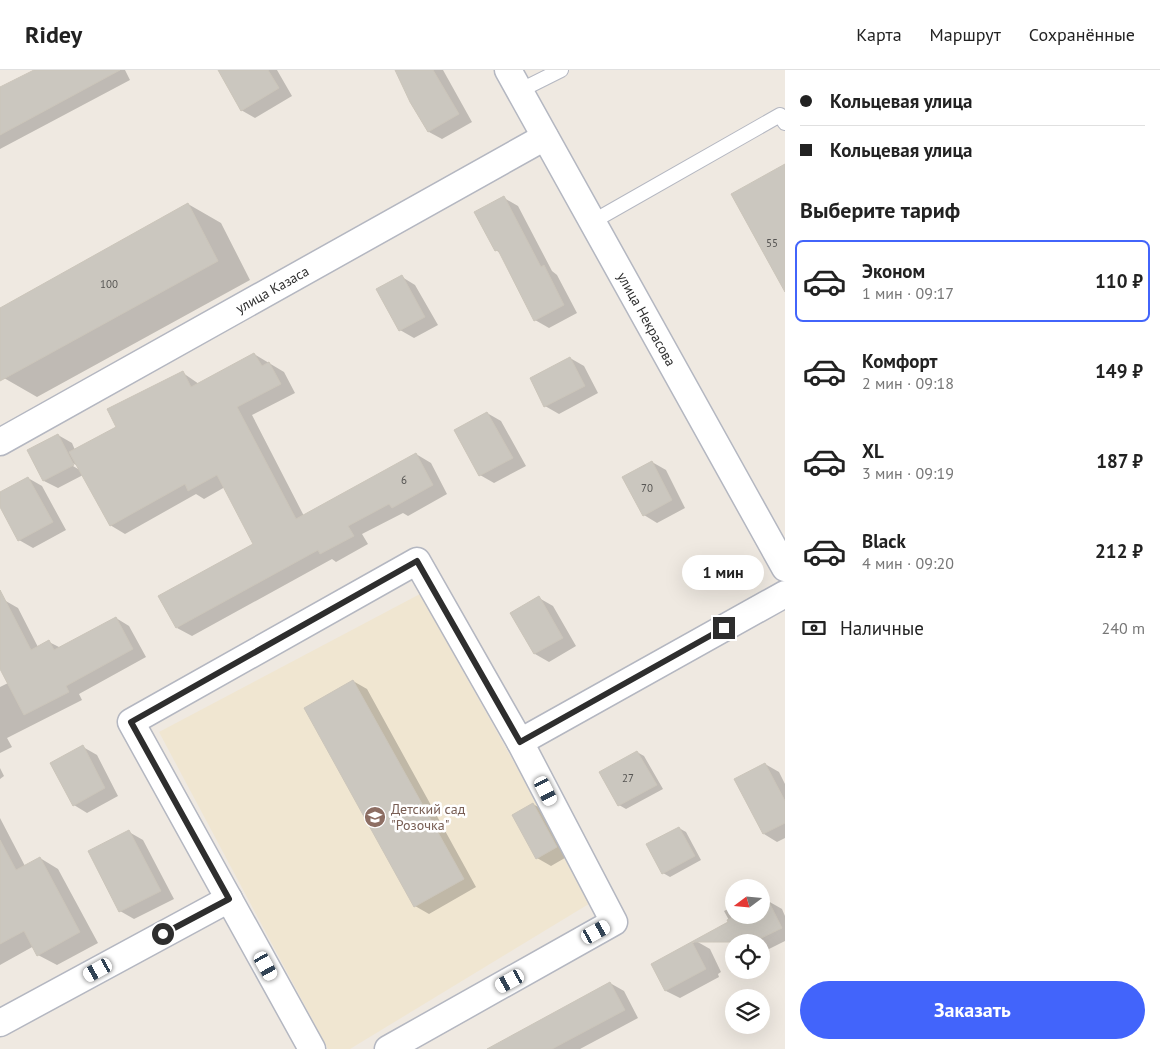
<!DOCTYPE html>
<html lang="ru">
<meta charset="utf-8">
<style>
:root{--surface:#fff;--page:#f2f2f2;--text:#222;--muted:#767676;--line:#e0e0e0;--accent:#4264fb}
body{margin:0;font-family:"PT Sans",sans-serif;background:var(--page);color:var(--text);height:100vh;display:flex;flex-direction:column;font-size:19px;white-space:nowrap}
*{box-sizing:border-box;margin:0}
p{font-size:16px;color:var(--muted)}
.icon{flex:none;width:28px;height:28px;fill:none;stroke:currentColor;stroke-width:2;stroke-linecap:round;stroke-linejoin:round}
.map{position:relative;flex:1;overflow:hidden}
.sheet{display:flex;flex-direction:column;background:var(--surface);width:375px}
.sheet>*{flex:none}
.banner{display:grid;align-content:center;height:110px;padding:0 15px;background:var(--surface)}
.needle{width:32px;rotate:254deg}
.controls{position:absolute;left:725px;top:809px;display:grid;gap:10px}
.controls a{display:grid;place-items:center;width:45px;height:45px;border-radius:50%;background:var(--surface);box-shadow:0 5px 20px #0002;font-size:25px}
.end{position:absolute;width:22px;height:22px;margin:-11px;border:6px solid #2e2e2e;background:#fff;box-shadow:0 0 0 2px #fff}
.from{border-radius:50%}
.bubble{position:absolute;height:35px;border-radius:18px;background:var(--surface);box-shadow:0 5px 20px #0002;font-size:16px;font-weight:700;line-height:35px;text-align:center}
.car{position:absolute;width:15px;height:30px;margin:-15px -8px;border-radius:6px;box-shadow:0 0 4px 1px #0007;background:linear-gradient(#fff 24%,#345 0 40%,#fff 0 76%,#345 0 86%,#fff 0)}
.banner b{display:flex;align-items:center;gap:18px;height:48px;font-size:19px}
.banner b+b{border-top:1px solid var(--line)}
.banner i{width:12px;height:12px;background:var(--text)}
ul{padding:0;list-style:none}
li{display:flex;align-items:center;gap:15px;height:82px;margin:0 10px 8px;padding:0 5px;border:2px solid transparent;border-radius:8px}
li div{flex:1}
li b{display:block;font-size:19px}
li em{font-style:normal;font-weight:700}
li.current{border-color:var(--accent)}
li>.icon{width:45px;height:45px;stroke-width:1.5}
h2{padding:0 15px;font-size:22px;line-height:60px}
.pay{display:flex;align-items:center;gap:12px;height:55px;padding:0 15px;font-size:19px}
.pay p{margin-inline-start:auto}
.cta{display:flex;gap:10px;margin-top:auto;padding:10px 15px}
.cta a{flex:1;height:58px;border-radius:30px;background:var(--accent);color:#fff;font-size:20px;font-weight:700;line-height:58px;text-align:center}
header{display:flex;align-items:center;gap:30px;box-sizing:border-box;height:70px;padding:0 25px;background:var(--surface);border-bottom:1px solid var(--line)}
header strong{font-size:24px}
nav{display:flex;gap:28px;margin-inline-start:auto;font-size:18px}
main{display:flex;flex:1;min-height:0}
.map>svg:first-child{display:block}
.education{fill:#f0e6d1}
.shadow{fill:#0003;fill-rule:evenodd}
.building{fill:#cbc7bf;stroke:#cbc5ba}
.lines{fill:none;stroke-linecap:round;stroke-linejoin:round}
.lane-casing{stroke:#b4b7c1;stroke-width:16}
.street-casing{stroke:#b4b7c1;stroke-width:29}
.lane{stroke:#fff;stroke-width:14}
.street{stroke:#fff;stroke-width:26}
.route{stroke:#2e2e2e;stroke-width:6}
.labels{text-anchor:middle;stroke-width:5;stroke-linejoin:round;paint-order:stroke}
.number-label{font-size:11px;fill:#555452}
.street-label{font-size:14px;fill:#2e2e2e;stroke:#fff}
.education-label{font-size:14px;fill:#785e54;stroke:#fff;text-anchor:start}
</style>
<header>
<strong>Ridey</strong>
<nav><a>Карта</a><a>Маршрут</a><a>Сохранённые</a></nav>
</header>
<main>
<div class="map">
<svg width="785" height="979" viewBox="0 0 785 979">
<rect width="100%" height="100%" fill="#efe9e1"/>
<path class="education" d="M420 524 592 832 350 979H328L159 662Z"/>
<path class="shadow" d="M51 0H125L130 10 0 79V19Z
M219 0H277L292 26 255 48 241 40Z
M396 0H443L472 52 442 69 429 62Z
M504 128 518 136 552 201 557 205 577 243 549 258 535 250 501 184 496 180Z
M188 134 221 153 250 210 37 327 4 308 0 300V239Z
M402 207 415 215 438 255 414 268 400 260Z
M254 284 284 302 295 323 252 345 304 446 416 384 431 393 447 424 408 446 403 443 362 464 368 474 336 492 332 489 192 566 177 558 255 475 225 417 204 429 196 424 125 464 110 455 83 405 58 418 44 411 29 381 58 365 72 373 75 380 118 357 183 303 199 314ZM69 391 78 396V399L68 393Z
M570 288 584 296 598 323 559 344 545 336Z
M487 343 501 351 526 396 494 413 480 405 455 360Z
M652 392 666 400 685 438 657 453 644 445Z
M28 408 42 416 66 460 33 478 19 470 0 434V423Z
M539 528 553 536 576 576 549 592 535 584 512 544Z
M4 530 18 538 38 577 49 572 61 578 116 548 129 556 146 587 79 624 82 630 7 668 12 677 0 683V617L8 613 0 597V532Z
M353 611 367 619 476 817 429 844 415 836Z
M83 677 97 685 118 726 87 743 74 735Z
M637 682 644 686 663 719 626 739 619 735Z
M765 694 779 702 785 714V768L777 772 764 764Z
M0 698 4 706 0 709Z
M533 734 547 742 570 785 551 796 537 788Z
M0 748 25 796 40 788 58 799 98 873 57 895 38 885 34 876 0 895Z
M679 758 686 762 701 790 670 807 663 803Z
M129 762 143 770 174 829 134 849 120 841Z
M768 831 782 839 785 846V871L761 883V872H741L724 841 734 836V845H761Z
M696 871 710 879 721 902 718 904 719 907 680 928 666 921 653 894Z
M610 913 624 921 638 948 580 979H501Z"/>
<path class="building" d="M34 0H120L0 65V17Z
M218 0H268L279 18 241 41Z
M395 0H433L459 44 428 62 410 32Z
M785 94V222L731 124Z
M504 126 541 197 544 195 564 235 534 251 498 180 495 181 474 142Z
M188 133 218 191 0 311V238Z
M402 205 425 247 399 261 376 219Z
M254 283 262 296 269 292 281 314 237 337 296 449 416 383 433 415 392 438 389 434 348 456 354 466 320 484 318 480 176 558 158 526 253 474 217 405 188 421 185 414 110 456 69 382 116 357 107 339 183 301 191 317Z
M570 287 585 316 544 337 530 308Z
M487 342 513 388 479 406 454 360Z
M58 364 74 395 43 411 27 380Z
M652 391 672 430 643 446 622 407Z
M28 407 53 452 18 471 0 437V422Z
M0 520 31 580 49 570 54 580 116 547 133 579 66 616 69 622 24 645 0 599Z
M539 526 563 568 534 584 510 543Z
M353 610 464 809 414 837 304 638Z
M83 675 105 718 73 736 50 693Z
M637 681 657 715 618 736 599 702Z
M765 693 785 731V753L763 764 734 709Z
M533 733 557 777 536 789 512 745Z
M679 757 695 786 662 804 646 774Z
M129 760 161 821 119 842 88 781Z
M0 770 16 800 40 787 80 862 37 886 24 861 0 874Z
M768 830 782 858 753 872H692L706 899 665 921 651 894 728 852 727 850 738 845H761V833Z
M610 912 625 940 552 979H487Z"/>
<g class="lines">
<g class="lane-casing">
<path id="lane" d="M519 21 561 0
M592 152 780 45 785 53"/>
</g>
<g class="street-casing">
<g id="street">
<path id="s1" d="M508 0 785 498"/>
<path id="s2" d="M0 372 545 67"/>
<path d="M520 672 785 524"/>
<path d="M0 953 229 829"/>
<path d="M312 979 131 652 417 491 520 672 614 852 388 979"/>
</g>
</g>
<use href="#lane" class="lane"/>
<use href="#street" class="street"/>
</g>
<g class="lines">
<path class="route" d="M163 864 229 829 131 652 417 491 520 672 724 558"/>
</g>
<defs>
<g id="school-disc" transform="scale(1.125)"><circle r="9.5" fill="#8d6e63" stroke="#fff"/><path d="M0-5L7-2L0 1L-7-2ZM-4 1L0 2.5L4 1V4Q0 6-4 4Z" fill="#fff"/></g>
</defs>
<g fill-rule="evenodd">
<use href="#school-disc" x="375" y="747"/>
</g>
<g class="labels">
<g class="number-label">
<text x="772" y="177">55</text>
<text x="109" y="218">100</text>
<text x="404" y="414">6</text>
<text x="647" y="422">70</text>
<text x="628" y="712">27</text>
</g>
<g class="street-label">
<text dy="5" stroke="none"><textPath href="#s2" startOffset="312">улица Казаса</textPath></text>
<text dy="5" stroke="none"><textPath href="#s1" startOffset="285">улица Некрасова</textPath></text>
</g>
<g class="education-label">
<text x="391" y="744">Детский сад<tspan x="391" dy="16">"Розочка"</tspan></text>
</g>
</g>
</svg>
<div class="controls">
<a><svg class="needle" viewBox="-14 -14 28 28"><path d="M0-13l5 13h-10z" fill="#e53935"/><path d="M0 13l5-13h-10z" fill="#767676"/></svg></a>
<a><svg class="icon" aria-label="locate" viewBox="0 0 24 24"><circle cx="12" cy="12" r="6"/><path d="M12 2v4M12 18v4M2 12h4M18 12h4"/></svg></a>
<a><svg class="icon" aria-label="layers" viewBox="0 0 24 24"><path d="M12 4l9 5-9 5-9-5zM3 14l9 5 9-5"/></svg></a>
</div>
<i class="end from" style="left:163px;top:864px"></i>
<i class="end" style="left:724px;top:558px"></i>
<div class="bubble" style="left:682px;top:485px;width:82px">1 мин</div>
<i class="car" style="left:546px;top:721px;rotate:153deg"></i>
<i class="car" style="left:596px;top:862px;rotate:61deg"></i>
<i class="car" style="left:266px;top:896px;rotate:151deg"></i>
<i class="car" style="left:98px;top:900px;rotate:241deg"></i>
<i class="car" style="left:510px;top:911px;rotate:241deg"></i>
</div>
<section class="sheet">
<div class="banner">
<b><i class="from"></i>Кольцевая улица</b>
<b><i></i>Кольцевая улица</b>
</div>
<h2>Выберите тариф</h2>
<ul>
<li class="current"><svg class="icon" aria-label="car" viewBox="0 0 24 24"><path d="M5 17H2v-5l4-1 3-4h7l3 4 3 1v5h-3M9 17h6M6 11h13"/><circle cx="7" cy="17" r="2"/><circle cx="17" cy="17" r="2"/></svg><div><b>Эконом</b><p>1 мин · 09:17</p></div><em>110 ₽</em></li>
<li><svg class="icon" aria-label="car" viewBox="0 0 24 24"><path d="M5 17H2v-5l4-1 3-4h7l3 4 3 1v5h-3M9 17h6M6 11h13"/><circle cx="7" cy="17" r="2"/><circle cx="17" cy="17" r="2"/></svg><div><b>Комфорт</b><p>2 мин · 09:18</p></div><em>149 ₽</em></li>
<li><svg class="icon" aria-label="car" viewBox="0 0 24 24"><path d="M5 17H2v-5l4-1 3-4h7l3 4 3 1v5h-3M9 17h6M6 11h13"/><circle cx="7" cy="17" r="2"/><circle cx="17" cy="17" r="2"/></svg><div><b>XL</b><p>3 мин · 09:19</p></div><em>187 ₽</em></li>
<li><svg class="icon" aria-label="car" viewBox="0 0 24 24"><path d="M5 17H2v-5l4-1 3-4h7l3 4 3 1v5h-3M9 17h6M6 11h13"/><circle cx="7" cy="17" r="2"/><circle cx="17" cy="17" r="2"/></svg><div><b>Black</b><p>4 мин · 09:20</p></div><em>212 ₽</em></li>
</ul>
<div class="pay"><svg class="icon" aria-label="cash" viewBox="0 0 24 24"><path d="M3 7h18v10H3z"/><circle cx="12" cy="12" r="2"/></svg>Наличные<p>240 m</p></div>
<div class="cta"><a>Заказать</a></div>
</section>
</main>
